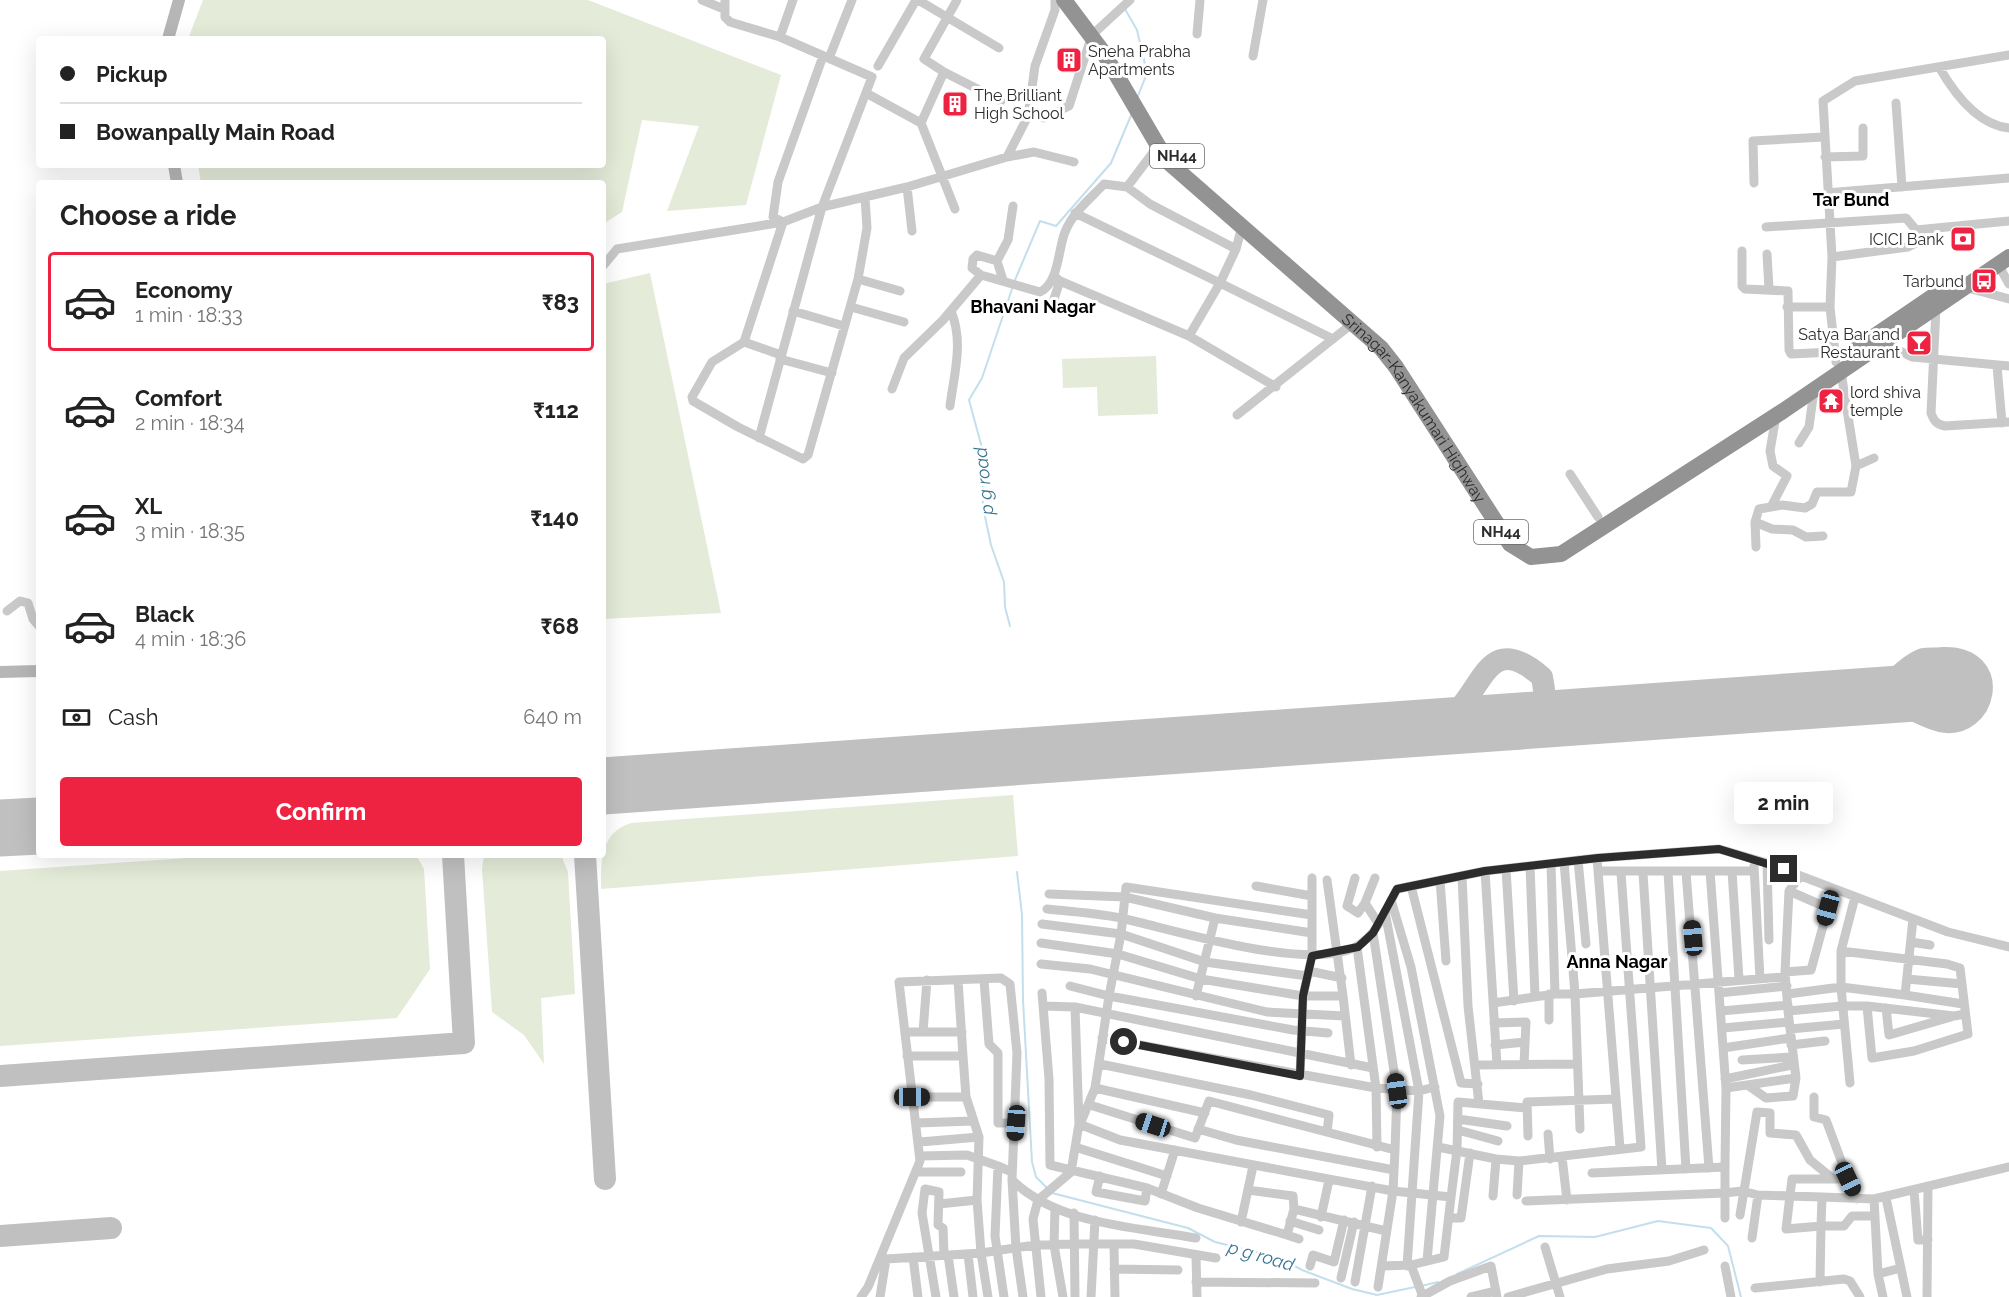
<!DOCTYPE html>
<meta charset="utf-8">
<style>
:root{--surface:#fff;--page:#f2f2f2;--text:#222;--muted:#767676;--line:#e0e0e0;--accent:#ee2341}
body{margin:0;font-family:Raleway,sans-serif;background:var(--page);color:var(--text);height:100vh;display:flex;flex-direction:column;font-size:22px;white-space:nowrap}
*{box-sizing:border-box;margin:0}
p{font-size:20px;color:var(--muted)}
.icon{flex:none;width:33px;height:33px;fill:none;stroke:currentColor;stroke-width:2;stroke-linecap:round;stroke-linejoin:round}
.map{position:relative;flex:1;overflow:hidden}
.sheet{position:absolute;left:36px;top:180px;width:570px;height:678px;display:flex;flex-direction:column;background:var(--surface);border-radius:6px;box-shadow:0 6px 24px #0002}
.sheet>*{flex:none}
.guide{position:absolute;left:36px;top:36px;width:570px;height:132px;border-radius:6px;box-shadow:0 6px 24px #0002;display:grid;align-content:center;height:132px;padding:0 24px;background:var(--surface)}
.end{position:absolute;width:27px;height:27px;margin:-14px;border:8px solid #2c2c2c;background:#fff;box-shadow:0 0 0 3px #fff}
.from{border-radius:50%}
.bubble{position:absolute;height:42px;border-radius:6px;background:var(--surface);box-shadow:0 6px 24px #0002;font-size:20px;font-weight:700;line-height:42px;text-align:center}
.car{position:absolute;width:18px;height:36px;margin:-18px -9px;border-radius:8px;box-shadow:0 0 4px 2px #0007;background:linear-gradient(#222 24%,#8ab4d8 0 40%,#222 0 76%,#8ab4d8 0 86%,#222 0)}
.guide b{display:flex;align-items:center;gap:21px;height:57px;font-size:22px}
.guide b+b{border-top:2px solid var(--line)}
.guide i{width:15px;height:15px;background:var(--text)}
ul{padding:0;list-style:none}
li{display:flex;align-items:center;gap:18px;height:99px;margin:0 12px 9px;padding:0 12px;border:3px solid transparent;border-radius:6px}
li div{flex:1}
li b{display:block;font-size:22px}
li em{font-style:normal;font-weight:700}
li.on{border-color:var(--accent)}
li>.icon{width:54px;height:54px;stroke-width:1.5}
h2{padding:0 24px;font-size:27px;line-height:72px}
.pay{display:flex;align-items:center;gap:15px;height:66px;padding:0 24px;font-size:22px}
.pay p{margin-inline-start:auto}
.action{display:flex;gap:12px;margin-top:auto;padding:12px 24px}
.action a{flex:1;height:69px;border-radius:6px;background:var(--accent);color:#fff;font-size:24px;font-weight:700;line-height:69px;text-align:center}
.map>svg:first-child{display:block}
.green{fill:#e4ebd8}
.lines{fill:none;stroke-linecap:round;stroke-linejoin:round}
.stream{stroke:#c3dfec;stroke-width:2}
.taxiway{stroke:#c0c0c0;stroke-width:22}
.runway{stroke:#c0c0c0;stroke-width:57}
.street{stroke:#c9c9c9;stroke-width:9}
.secondary{stroke:#b6b6b6;stroke-width:12}
.highway{stroke:#939393;stroke-width:16}
.route{stroke:#2c2c2c;stroke-width:8}
.labels{text-anchor:middle;stroke-width:6;stroke-linejoin:round;paint-order:stroke}
.shield{fill:#fff;stroke:#6b6b6b;stroke-width:1.5}
.shield-label{font-size:15px;font-weight:bold;fill:#2c2c2c}
.poi-label{font-size:16px;fill:#2c2c2c;stroke:#fff;text-anchor:start}
.street-label{font-size:16px;fill:#2c2c2c;stroke:#fff}
.neighbourhood-label{font-size:18px;font-weight:bold;fill:#000;stroke:#fff}
.water-label{font-size:18px;font-style:italic;fill:#377591;stroke:#fff}
</style>
<div class="map">
<svg width="2009" height="1297" viewBox="0 0 2009 1297">
<rect width="100%" height="100%" fill="#fff"/>
<path class="green" d="M203 0H588L781 75 746 205 667 211 699 126 642 120 622 212 603 224V183H201L198 165H603V39H188Z
M650 273 721 613 603 619V284Z
M1156 356 1158 414 1098 416 1097 387 1063 388 1062 359Z
M1013 795 1018 856 601 889C601 861 600 833 631 823Z
M230 855H416L424 869 430 969 397 1018 0 1046V871Z
M484 855H561L568 872 575 994 541 998 544 1064 524 1035 492 1012 482 869Z"/>
<g class="lines">
<path class="stream" d="M1125 9 1137 30 1147 73 1138 96
M1015 280 1040 221 1056 226 1111 163 1132 113
M1010 626 1005 607 1004 582 991 545 983 507 982 448 969 400 982 378 1013 286
M1017 872 1022 915 1023 1000 1032 1162 1036 1177 1048 1189
M1052 1193 1188 1228 1215 1242 1280 1258 1302 1270 1352 1289 1377 1295 1415 1287
M1457 1274 1539 1236 1595 1237 1658 1221 1711 1228 1728 1246 1741 1297
M1421 1286 1438 1282"/>
<path class="taxiway" d="M1876 696C1890 685 1907 665 1923 659 1929 658 1936 659 1942 658 2004 655 1986 732 1940 721 1922 716 1903 705 1886 695
M1420 729 1516 739C1552 727 1547 708 1542 677 1492 634 1486 678 1459 709 1452 718 1443 723 1433 728
M585 855 605 1179
M0 1076 464 1043 453 855
M0 1236 111 1228"/>
<path class="runway" d="M603 786 1957 690
M0 828 39 826"/>
<path class="street" d="M702 0 724 9
M725 0V17L730 22 780 37 872 77 822 207 759 438
M918 0 999 48
M957 0 924 59 944 72 1001 101
M1197 34 1200 0
M780 37 793 0
M1253 56 1263 0
M829 58 852 0
M878 66 916 0
M1939 67C1954 93 1977 125 2009 128
M866 93 921 123 944 72
M1896 103 1902 187
M1044 118 1069 106 1092 35 1130 0
M921 123 955 209
M1007 157 1028 116 1035 66 1055 10V0
M1825 157 1863 156V128
M1754 183 1753 141 1824 137
M907 187 912 231
M1127 187 1150 204 1236 249 1242 226
M1826 193 2009 178
M1075 213 1220 283 1236 249
M783 222 773 217 778 182 823 56
M1766 227 1906 218 1916 230
M1742 251V286L1745 289 1788 291 1789 350 1791 354 1833 352
M1767 254 1769 289
M1832 257 1908 247 1916 243V230L2009 221
M997 261 977 255 973 259 972 268 981 275 1040 292C1059 283 1058 249 1065 232 1073 212 1090 199 1104 184L1127 187 1158 146
M1998 264 2009 284
M603 266 617 249 783 222 822 207 907 187 1007 157 1034 152 1074 162
M1054 276 1060 281 1189 336 1276 387
M858 279 900 291
M1003 280 997 261 1008 240 1013 206
M1964 287 2009 299
M851 307 904 322
M1787 307H1830
M1051 308 1060 281
M1936 308 1931 413C1934 421 1936 424 1945 426L2009 422
M793 311 844 326
M1189 336 1220 283 1333 339
M744 342 712 362 692 397 693 401 738 427 803 459 808 455 858 279 867 228 865 198
M1884 343 1912 357 2009 366
M781 355 744 342 783 222
M780 359 832 373
M1836 362 1830 307 1832 257 1823 101 1855 81 2009 55
M1997 366 2002 423
M1841 372 1856 466 1874 458
M892 389 904 358 943 320 981 275
M950 406C954 374 964 342 951 311
M1237 415 1353 323
M1799 443 1809 427 1814 390
M1570 474 1598 517
M1771 507 1787 476 1773 466 1770 451 1776 416
M1755 522 1756 547
M1823 536 1806 537 1793 530 1772 529 1755 522 1759 509 1782 505 1805 508 1812 504 1817 492H1851L1856 466
M7 611 20 601 28 603 33 619 39 626
M1597 858 1620 1148
M1578 860 1586 944
M1564 862 1575 994 1770 978 1785 977V972L1811 970 1828 908 1789 891
M1767 863 1769 940
M1551 864 1555 994
M1530 866 1535 996
M1754 866 1760 979
M1506 869 1514 1001
M1485 871 1497 1065
M1600 871H1754
M1710 871 1726 1088
M1732 871 1739 979
M1668 872 1686 1169
M1686 872 1709 1168
M1643 873 1662 1170
M1462 876 1468 1006 1479 1104
M1355 878 1347 906 1358 913 1365 903 1375 878
M1440 880 1446 961
M1256 886 1312 896
M1411 886 1461 1083 1478 1084
M1049 894 1125 897 1215 918 1312 933V956L1303 996 1300 1076
M1391 900 1411 967 1440 1116 1427 1261
M1365 903 1378 923
M1047 909C1073 912 1100 913 1125 919 1175 930 1315 974 1359 945 1378 933 1387 908 1397 889L1485 871 1597 858 1719 849 1767 863 1948 932 2009 947
M1385 912 1419 1091 1407 1266
M1312 915V878
M1042 924 1121 934 1205 962 1308 976 1309 971 1342 978
M1312 933V915L1126 887 1121 934 1109 996 1293 1030 1328 1033
M1373 933 1397 1091 1395 1150
M1911 942 1930 945
M1041 943 1118 954 1201 979 1303 996H1343L1327 880
M1357 947 1376 1088 1377 1147
M1841 951 1947 964 1960 968 1968 1034 1914 1051 1872 1058 1867 1006
M1041 964 1090 969 1267 1012 1345 1016
M1907 979 1962 984
M984 980 989 1044 998 1053V1123H1016
M1070 986 1109 996 1095 1088 1081 1122
M1042 993 1049 1079 1050 1165 1147 1188 1198 1208 1287 1235 1294 1209 1386 1231
M1719 993 1787 986
M1549 994V1020
M1788 994 1841 987 1905 995 1913 919
M1905 995 1963 1004
M1196 996 1215 918
M1343 996 1351 1065
M1493 1003 1555 994H1575L1580 1129
M1043 1006 1075 1007 1373 1068
M1886 1008 1889 1035 1951 1017
M1721 1011 1788 1005V1010
M1788 1011 1785 972 1789 891 1800 876
M1494 1023 1526 1022 1524 1064
M1723 1028 1789 1022 1790 1029 1844 1024
M905 1032H962
M923 1032 927 980
M1102 1038 1376 1088 1419 1091 1435 1087
M1495 1045 1525 1042
M1791 1045 1825 1041
M1723 1048 1790 1038
M907 1056H963L958 980
M963 1056 966 1097 979 1137
M1742 1060 1792 1057
M1100 1064 1251 1095 1329 1115 1327 1132
M1475 1065 1576 1064
M1725 1079 1792 1065
M1850 1083 1841 987V951L1855 897
M1749 1086 1766 1098 1793 1096 1796 1078
M1095 1088 1205 1113
M912 1097H966
M1814 1097V1117L1826 1120 1848 1179
M1090 1105 1195 1138 1209 1101 1395 1150 1393 1191 1451 1197 1444 1257 1411 1265 1382 1266
M1458 1119 1507 1126
M917 1123 972 1121
M1079 1124 1120 1140 1393 1191 1378 1287
M1198 1129 1236 1140 1394 1170
M1458 1130 1498 1141
M1548 1134 1550 1159
M1528 1136 1527 1102 1616 1099
M920 1142 979 1137 977 1200 981 1253 988 1297
M1075 1147 1167 1176
M1438 1147 1496 1159 1519 1161
M920 1156 967 1155 998 1166
M1562 1157 1567 1200
M1725 1167 1726 1088 1796 1078 1788 1011 1842 1006H1867L1954 1016 1965 1014
M917 1172H961
M1100 1176 1096 1192 1145 1201 1147 1188
M1012 1180C1058 1225 1136 1227 1196 1238
M1248 1190 1293 1196 1294 1209
M1914 1190 1918 1240H1928
M1161 1194 1175 1150
M1517 1195 1519 1161 1641 1147 1621 873
M1493 1196 1496 1159
M1451 1197 1457 1150 1458 1102 1526 1108
M1886 1198 1907 1297
M1874 1199 1822 1197 1821 1226H1844L1852 1216H1874
M1526 1201 1725 1193V1167L1592 1173
M939 1204 977 1200
M1055 1208 1054 1245 1063 1297
M1074 1213 1075 1297
M1740 1215 1757 1112 1770 1113V1133L1796 1135 1810 1160 1832 1178
M1321 1217 1329 1180
M1449 1218H1461L1470 1153
M1725 1218V1193L1742 1191 1758 1195 1822 1197
M1290 1221 1319 1230
M1241 1222 1253 1166
M1287 1235 1299 1239
M1752 1238 1758 1195
M1114 1246 1115 1297
M1545 1247 1560 1297
M968 1254 973 1297
M948 1255 954 1297
M882 1256 886 1259 981 1253 1035 1245 1074 1244H1134L1216 1258
M1196 1256 1197 1297
M913 1257 918 1297
M1411 1265 1423 1297
M1310 1266 1313 1255 1334 1262 1344 1220
M1725 1266 1731 1297
M1114 1269 1178 1270
M1878 1274 1901 1268
M1341 1278 1354 1222
M1196 1282 1315 1283
M1355 1282 1372 1186
M1820 1282 1821 1226 1786 1229 1792 1179H1848L1857 1199
M1755 1288 1844 1279 1850 1281 1860 1297
M861 1297 868 1287 920 1161 899 982 1001 978 1010 984 1017 1053 1012 1180 1016 1248 1023 1297
M880 1297 886 1259
M936 1297 922 1213 925 1189 939 1192 938 1225 943 1228 944 1255
M1004 1297 995 1236 998 1166 1012 1172
M1041 1297 1033 1219 1038 1200 1071 1172 1079 1124 1075 1007
M1091 1297 1095 1220
M1421 1297 1450 1281 1491 1266 1497 1297
M1471 1297 1496 1291
M1508 1297 1607 1269 1669 1261 1704 1250
M1883 1297 1878 1274 1874 1199 2009 1167
M1927 1297 1928 1186"/>
<path class="secondary" d="M168 39 179 0
M174 165 177 183
M0 672 39 671"/>
<g class="highway">
<path id="s1" d="M1064 0 1103 52 1167 161 1381 348 1396 367 1510 544 1531 557 1561 554 1783 411 2009 257"/>
<path d="M1851 352 1951 284"/>
</g>
</g>
<g class="lines">
<path class="route" d="M1124 1042 1300 1076 1303 996 1312 956 1358 947 1373 933 1397 889 1485 871 1598 858 1719 849 1784 869"/>
</g>
<defs>
<g id="building-square" transform="scale(1.35)"><rect x="-9" y="-9" width="18" height="18" rx="4" fill="#ee2341" stroke="#fff"/><path d="M-4-6H4V6H1V3H-1V6H-4ZM-2.5-4.3h1.7v1.8h-1.7ZM.8-4.3h1.7v1.8H.8ZM-2.5-1h1.7V.8h-1.7ZM.8-1h1.7V.8H.8Z" fill="#fff"/></g>
<g id="bank-square" transform="scale(1.35)"><rect x="-9" y="-9" width="18" height="18" rx="4" fill="#ee2341" stroke="#fff"/><path d="M-6-4H6V4H-6ZM0-2.3a2.3 2.3 0 1 0 0 4.6a2.3 2.3 0 1 0 0-4.6Z" fill="#fff"/></g>
<g id="bus-square" transform="scale(1.35)"><rect x="-9" y="-9" width="18" height="18" rx="4" fill="#ee2341" stroke="#fff"/><path d="M-5-6H5V4H4V6H2V4H-2V6H-4V4H-5ZM-3.5-4V0h7V-4ZM-3.5 1.2v1.5H-2V1.2ZM2 1.2v1.5H3.5V1.2Z" fill="#fff"/></g>
<g id="bar-square" transform="scale(1.35)"><rect x="-9" y="-9" width="18" height="18" rx="4" fill="#ee2341" stroke="#fff"/><path d="M-6-5H6L.8 .8V4.5H3.5V6h-7V4.5H-.8V.8Z" fill="#fff"/></g>
<g id="temple-square" transform="scale(1.35)"><rect x="-9" y="-9" width="18" height="18" rx="4" fill="#ee2341" stroke="#fff"/><path d="M0-6L5-2H3V0L6.5 2.5H4V6H1.5V3h-3V6H-4V2.5H-6.5L-3 0V-2H-5Z" fill="#fff"/></g>
</defs>
<g fill-rule="evenodd">
<use href="#building-square" x="1069" y="60"/>
<use href="#building-square" x="955" y="104"/>
<use href="#bank-square" x="1963" y="239"/>
<use href="#bus-square" x="1984" y="281"/>
<use href="#bar-square" x="1919" y="343"/>
<use href="#temple-square" x="1831" y="401"/>
</g>
<g class="labels">
<g class="shield">
<rect x="1150" y="144" width="54" height="24" rx="4.5"/>
<rect x="1474" y="520" width="54" height="24" rx="4.5"/>
</g>
<g class="shield-label">
<text x="1177" y="161">NH44</text>
<text x="1501" y="537">NH44</text>
</g>
<g class="poi-label">
<text x="1088" y="57">Sneha Prabha<tspan x="1088" dy="18">Apartments</tspan></text>
<text x="974" y="101">The Brilliant<tspan x="974" dy="18">High School</tspan></text>
<text x="1944" y="245" text-anchor="end">ICICI Bank</text>
<text x="1964" y="287" text-anchor="end">Tarbund</text>
<text x="1900" y="340" text-anchor="end">Satya Bar and<tspan x="1900" dy="18">Restaurant</tspan></text>
<text x="1850" y="398">lord shiva<tspan x="1850" dy="18">temple</tspan></text>
</g>
<g class="street-label">
<text dy="6" stroke="none"><textPath href="#s1" startOffset="543">Srinagar-Kanyakumari Highway</textPath></text>
</g>
<g class="neighbourhood-label">
<text x="1851" y="206">Tar Bund</text>
<text x="1033" y="313">Bhavani Nagar</text>
<text x="1617" y="968">Anna Nagar</text>
</g>
<g class="water-label">
<text transform="translate(984 481) rotate(-96)" y="6">p g road</text>
<text transform="translate(1261 1256) rotate(16)" y="6">p g road</text>
</g>
</g>
</svg>
<i class="end from" style="left:1124px;top:1042px"></i>
<i class="end" style="left:1784px;top:869px"></i>
<div class="bubble" style="left:1734px;top:782px;width:99px">2 min</div>
<i class="car" style="left:1828px;top:908px;rotate:195deg"></i>
<i class="car" style="left:1693px;top:938px;rotate:355deg"></i>
<i class="car" style="left:1397px;top:1091px;rotate:352deg"></i>
<i class="car" style="left:912px;top:1097px;rotate:90deg"></i>
<i class="car" style="left:1016px;top:1123px;rotate:184deg"></i>
<i class="car" style="left:1153px;top:1125px;rotate:288deg"></i>
<i class="car" style="left:1848px;top:1179px;rotate:155deg"></i>
<div class="guide">
<b><i class="from"></i>Pickup</b>
<b><i></i>Bowanpally Main Road</b>
</div>
<section class="sheet">
<h2>Choose a ride</h2>
<ul>
<li class="on"><svg class="icon" aria-label="car" viewBox="0 0 24 24"><path d="M5 17H2v-5l4-1 3-4h7l3 4 3 1v5h-3M9 17h6M6 11h13"/><circle cx="7" cy="17" r="2"/><circle cx="17" cy="17" r="2"/></svg><div><b>Economy</b><p>1 min · 18:33</p></div><em>₹83</em></li>
<li><svg class="icon" aria-label="car" viewBox="0 0 24 24"><path d="M5 17H2v-5l4-1 3-4h7l3 4 3 1v5h-3M9 17h6M6 11h13"/><circle cx="7" cy="17" r="2"/><circle cx="17" cy="17" r="2"/></svg><div><b>Comfort</b><p>2 min · 18:34</p></div><em>₹112</em></li>
<li><svg class="icon" aria-label="car" viewBox="0 0 24 24"><path d="M5 17H2v-5l4-1 3-4h7l3 4 3 1v5h-3M9 17h6M6 11h13"/><circle cx="7" cy="17" r="2"/><circle cx="17" cy="17" r="2"/></svg><div><b>XL</b><p>3 min · 18:35</p></div><em>₹140</em></li>
<li><svg class="icon" aria-label="car" viewBox="0 0 24 24"><path d="M5 17H2v-5l4-1 3-4h7l3 4 3 1v5h-3M9 17h6M6 11h13"/><circle cx="7" cy="17" r="2"/><circle cx="17" cy="17" r="2"/></svg><div><b>Black</b><p>4 min · 18:36</p></div><em>₹68</em></li>
</ul>
<div class="pay"><svg class="icon" aria-label="cash" viewBox="0 0 24 24"><path d="M3 7h18v10H3z"/><circle cx="12" cy="12" r="2"/></svg>Cash<p>640 m</p></div>
<div class="action"><a>Confirm</a></div>
</section>
</div>
